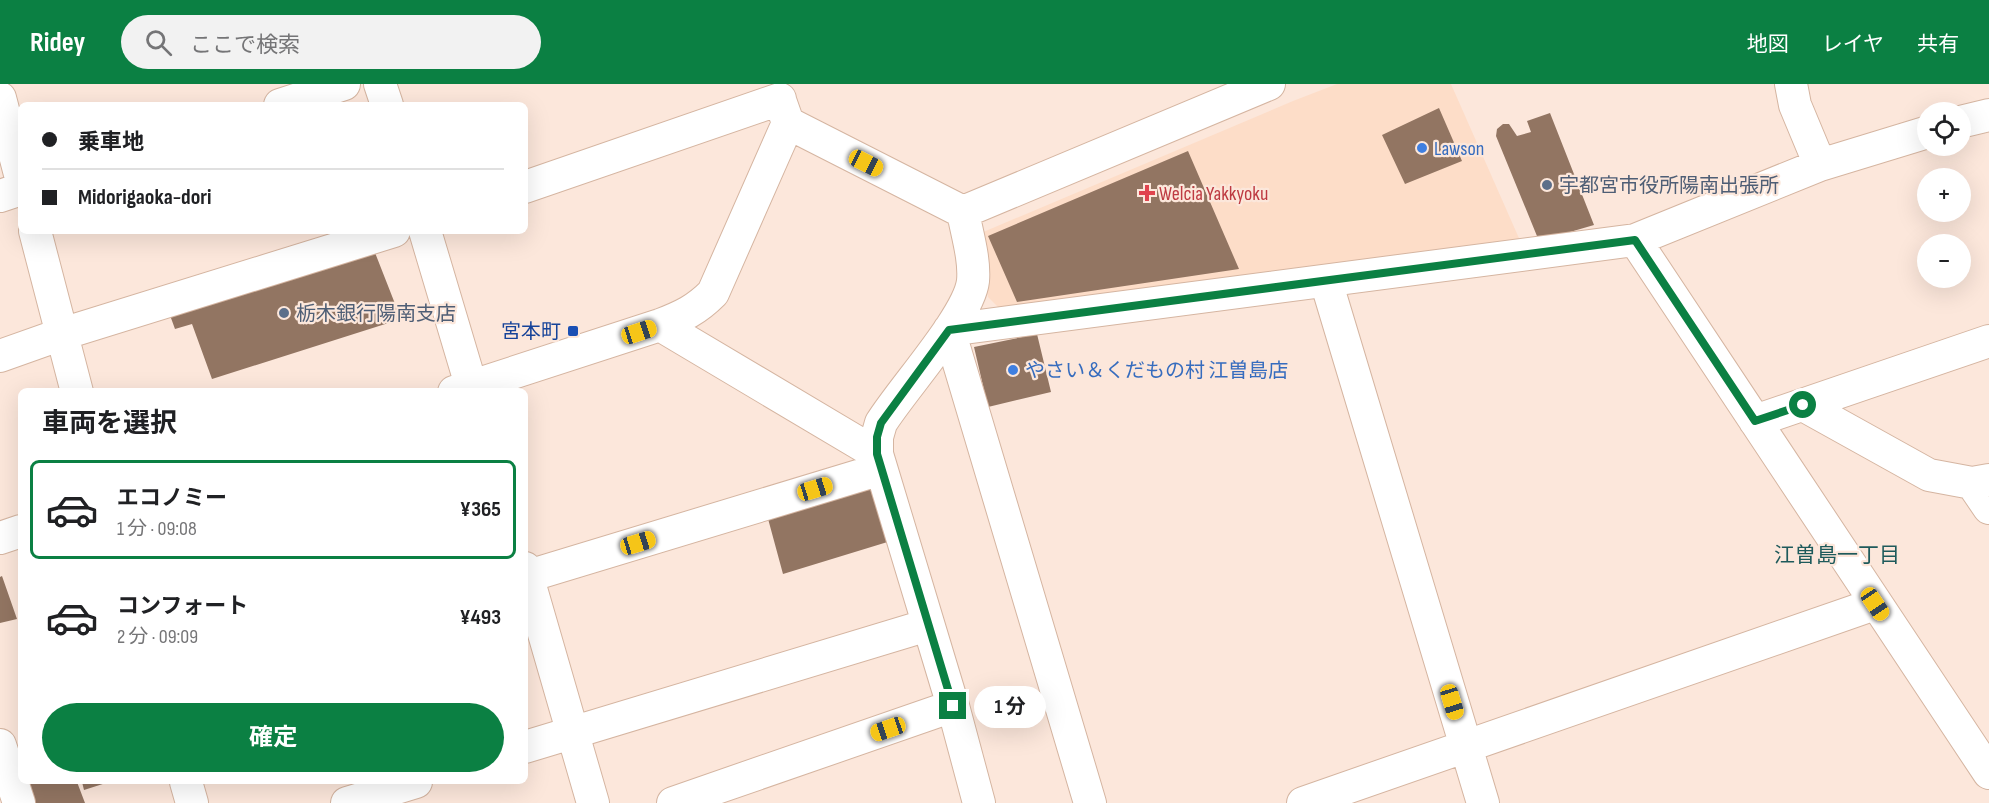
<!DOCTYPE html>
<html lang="ja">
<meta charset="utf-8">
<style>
:root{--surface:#fff;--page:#f2f2f2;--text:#202124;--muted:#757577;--line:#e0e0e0;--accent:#0b8043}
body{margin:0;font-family:"Sofia Sans Condensed","Noto Sans JP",sans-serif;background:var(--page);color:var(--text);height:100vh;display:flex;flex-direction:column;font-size:22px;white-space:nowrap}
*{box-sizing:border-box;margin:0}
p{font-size:20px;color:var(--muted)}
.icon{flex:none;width:33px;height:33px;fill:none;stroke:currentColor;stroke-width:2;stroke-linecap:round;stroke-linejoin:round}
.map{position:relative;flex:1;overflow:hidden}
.details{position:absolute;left:18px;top:304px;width:510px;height:396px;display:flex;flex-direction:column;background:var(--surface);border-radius:9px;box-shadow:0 6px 24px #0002}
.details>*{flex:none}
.banner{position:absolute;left:18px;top:18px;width:510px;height:132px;border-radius:9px;box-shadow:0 6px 24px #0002;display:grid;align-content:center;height:132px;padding:0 24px;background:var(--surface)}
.fabs{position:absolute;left:1917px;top:18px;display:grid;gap:12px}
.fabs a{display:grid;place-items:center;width:54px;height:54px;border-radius:50%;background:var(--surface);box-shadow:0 6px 24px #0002;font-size:30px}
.end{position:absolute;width:27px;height:27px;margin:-14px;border:8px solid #0b8043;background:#fff;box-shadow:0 0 0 3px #fff}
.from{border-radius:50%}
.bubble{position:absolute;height:42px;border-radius:21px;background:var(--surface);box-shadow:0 6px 24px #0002;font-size:20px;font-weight:700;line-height:42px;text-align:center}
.car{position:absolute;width:18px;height:36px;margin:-18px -9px;border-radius:8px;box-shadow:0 0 4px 2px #0007;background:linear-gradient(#f5c518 24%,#345 0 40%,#f5c518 0 76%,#345 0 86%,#f5c518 0)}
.banner b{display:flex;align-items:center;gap:21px;height:57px;font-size:22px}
.banner b+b{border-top:2px solid var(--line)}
.banner i{width:15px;height:15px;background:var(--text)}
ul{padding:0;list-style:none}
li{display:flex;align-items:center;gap:18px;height:99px;margin:0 12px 9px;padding:0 12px;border:3px solid transparent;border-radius:9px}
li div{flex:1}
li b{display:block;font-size:22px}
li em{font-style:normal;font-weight:700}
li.active{border-color:var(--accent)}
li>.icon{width:54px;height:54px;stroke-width:1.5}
h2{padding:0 24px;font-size:27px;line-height:72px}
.action{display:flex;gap:12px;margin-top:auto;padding:12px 24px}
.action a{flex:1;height:69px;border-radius:36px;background:var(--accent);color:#fff;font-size:24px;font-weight:700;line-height:69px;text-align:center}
header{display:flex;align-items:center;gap:36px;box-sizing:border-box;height:84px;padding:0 30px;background:var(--accent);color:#fff}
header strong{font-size:28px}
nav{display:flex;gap:33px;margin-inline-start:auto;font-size:21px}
.search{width:420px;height:54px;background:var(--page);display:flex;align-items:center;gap:15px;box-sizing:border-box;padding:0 21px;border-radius:33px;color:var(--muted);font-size:22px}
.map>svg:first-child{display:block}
.built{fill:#fdddc8}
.building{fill:#927562}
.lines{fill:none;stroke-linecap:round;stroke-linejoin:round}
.minor-casing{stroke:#d5b5a1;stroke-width:34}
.minor{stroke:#fff;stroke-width:32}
.route{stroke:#0b8043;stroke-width:8}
.shop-dot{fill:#3f7fe0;stroke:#fce7db;stroke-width:2}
.service-dot{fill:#5c6f8a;stroke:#fce7db;stroke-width:2}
.health-dot{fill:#e0444e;stroke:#fce7db;stroke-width:2}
.transit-dot{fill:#1a4fb4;stroke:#fce7db;stroke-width:2}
.labels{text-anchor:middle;stroke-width:4.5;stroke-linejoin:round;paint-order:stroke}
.shop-label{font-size:20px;fill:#366cbe;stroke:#fce7db;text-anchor:start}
.service-label{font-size:20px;fill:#4e5e75;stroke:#fce7db;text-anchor:start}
.health-label{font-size:20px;fill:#be3a42;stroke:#fce7db;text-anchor:start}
.transit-label{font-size:20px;fill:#164399;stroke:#fce7db;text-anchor:end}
.neighbourhood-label{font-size:21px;fill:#1e5a5b;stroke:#fce7db}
</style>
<header>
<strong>Ridey</strong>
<div class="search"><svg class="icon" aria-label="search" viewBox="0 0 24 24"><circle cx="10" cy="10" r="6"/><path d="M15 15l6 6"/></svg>ここで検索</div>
<nav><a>地図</a><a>レイヤ</a><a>共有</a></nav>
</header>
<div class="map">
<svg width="1989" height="719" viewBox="0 0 1989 719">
<rect width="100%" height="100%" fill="#fce7db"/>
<path class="built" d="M1337 0H1451L1522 161 1005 230 988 213 981 149 1293 17Z"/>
<path class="building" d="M1439 24 1462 77 1405 100 1382 51Z
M1550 29 1594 141 1539 157 1496 52 1497 45 1503 40H1509L1517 52 1531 48 1527 37Z
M1188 67 1239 185 1017 218 988 152Z
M372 161 401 235 212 295 192 240 175 245 167 223Z
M1037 250 1051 308 988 323 974 263Z
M877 391 894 456 783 490 767 431Z
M2 492 17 535 0 539V493Z
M29 698H77L85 719H25L19 701Z
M82 698H109L84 706Z"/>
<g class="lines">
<g class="minor-casing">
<path id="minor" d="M380 0 387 21
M1791 0 1795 21 1820 81
M0 14 21 94
M781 19 788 39 963 128
M280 21 344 0
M1960 38 1989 31
M525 103 780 15
M0 112 21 105
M963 128C967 150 975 175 973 197 969 232 902 305 881 339L877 353V370L953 622 979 719
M963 128 1269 0
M35 147 77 308
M425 147 473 308
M1635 156 1989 689
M1326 197 1483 719
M660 241 877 370
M0 272 62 250 394 147
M454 308 660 241C683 232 696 226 713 209L788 39
M1803 321 1929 391 1972 399 1989 396
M1755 337 1989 257
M1972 399 1989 424
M0 454 21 447
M525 484 593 719
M525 493 881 385
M0 661 19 719
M525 663 928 541
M186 698 192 719
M347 719 416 698
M673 719 953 622
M1090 719 949 246 1635 156 1820 81 1928 48
M1303 719 1875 520"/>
</g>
<use href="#minor" class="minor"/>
</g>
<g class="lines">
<path class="route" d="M953 622 877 370V353L881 339 949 246 1635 156 1755 337 1803 321"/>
</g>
<g class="shop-dot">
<circle cx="1422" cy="64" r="6"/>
<circle cx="1013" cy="286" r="6"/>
</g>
<g class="service-dot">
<circle cx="1547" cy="101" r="6"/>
<circle cx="284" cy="229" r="6"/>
</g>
<path class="health-dot" d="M1144 100h6v6h6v6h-6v6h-6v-6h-6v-6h6z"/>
<rect class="transit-dot" x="567" y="241" width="12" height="12" rx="3"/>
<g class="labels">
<g class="shop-label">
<text x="1434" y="71">Lawson</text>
<text x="1025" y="293">やさい＆くだもの村 江曽島店</text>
</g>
<g class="service-label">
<text x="1559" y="108">宇都宮市役所陽南出張所</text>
<text x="296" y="236">栃木銀行陽南支店</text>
</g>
<g class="health-label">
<text x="1159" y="116">Welcia Yakkyoku</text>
</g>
<g class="transit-label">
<text x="561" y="254">宮本町</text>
</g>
<g class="neighbourhood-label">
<text x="1837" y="478">江曽島一丁目</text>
</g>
</g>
</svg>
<div class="fabs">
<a><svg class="icon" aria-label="locate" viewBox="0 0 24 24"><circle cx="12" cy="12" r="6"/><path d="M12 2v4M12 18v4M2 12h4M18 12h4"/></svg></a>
<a>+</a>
<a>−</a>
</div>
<i class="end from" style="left:1803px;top:321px"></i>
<i class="end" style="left:953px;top:622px"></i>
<div class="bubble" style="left:974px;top:602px;width:72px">1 分</div>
<i class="car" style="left:866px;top:79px;rotate:117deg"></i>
<i class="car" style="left:639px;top:248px;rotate:72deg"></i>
<i class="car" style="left:815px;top:405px;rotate:73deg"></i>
<i class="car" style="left:638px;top:459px;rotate:73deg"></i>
<i class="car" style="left:1875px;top:520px;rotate:146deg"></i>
<i class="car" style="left:1452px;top:618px;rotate:163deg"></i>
<i class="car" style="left:888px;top:645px;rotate:251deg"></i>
<div class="banner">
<b><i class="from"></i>乗車地</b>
<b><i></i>Midorigaoka-dori</b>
</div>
<section class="details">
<h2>車両を選択</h2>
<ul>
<li class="active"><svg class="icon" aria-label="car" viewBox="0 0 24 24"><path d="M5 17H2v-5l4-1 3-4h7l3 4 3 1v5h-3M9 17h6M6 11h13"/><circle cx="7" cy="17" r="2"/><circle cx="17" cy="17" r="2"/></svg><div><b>エコノミー</b><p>1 分 · 09:08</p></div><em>¥365</em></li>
<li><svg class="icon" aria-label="car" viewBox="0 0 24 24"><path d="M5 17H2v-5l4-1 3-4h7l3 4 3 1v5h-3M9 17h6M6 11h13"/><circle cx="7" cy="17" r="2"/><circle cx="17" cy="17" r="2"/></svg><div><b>コンフォート</b><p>2 分 · 09:09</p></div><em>¥493</em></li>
</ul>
<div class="action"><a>確定</a></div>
</section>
</div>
